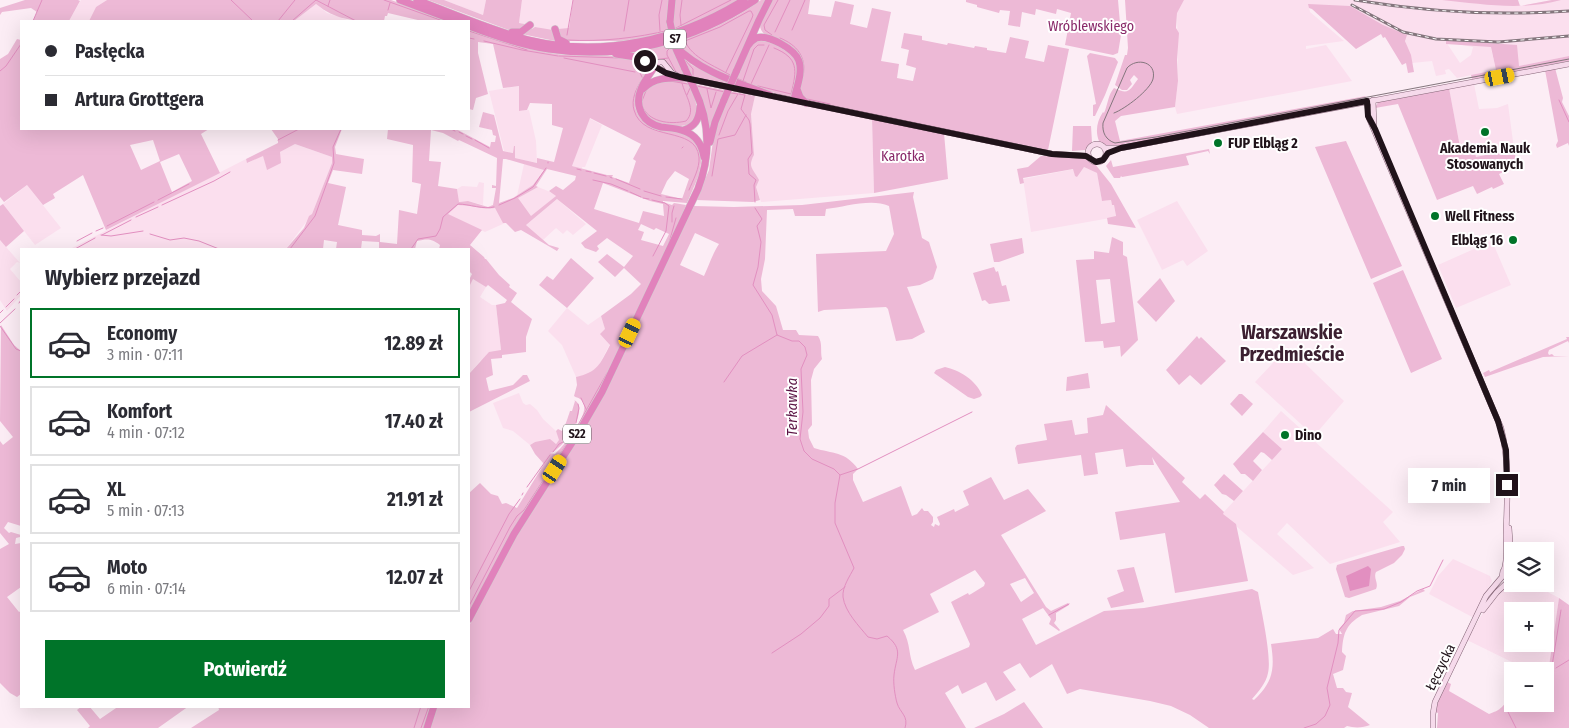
<!DOCTYPE html>
<html lang="pl">
<meta charset="utf-8">
<style>
:root{--surface:#fff;--page:#f7f7f7;--text:#2b2b33;--muted:#7c7c81;--line:#e1e1e2;--accent:#007429}
body{margin:0;font-family:"Fira Sans Condensed",sans-serif;background:var(--page);color:var(--text);height:100vh;display:flex;flex-direction:column;font-size:19px;white-space:nowrap}
*{box-sizing:border-box;margin:0}
p{font-size:16px;color:var(--muted)}
.icon{flex:none;width:28px;height:28px;fill:none;stroke:currentColor;stroke-width:2;stroke-linecap:round;stroke-linejoin:round}
.map{position:relative;flex:1;overflow:hidden}
.details{position:absolute;left:20px;top:248px;width:450px;height:460px;display:flex;flex-direction:column;background:var(--surface);border-radius:0px;box-shadow:0 5px 20px #0002}
.details>*{flex:none}
.top-card{position:absolute;left:20px;top:20px;width:450px;height:110px;border-radius:0px;box-shadow:0 5px 20px #0002;display:grid;align-content:center;height:110px;padding:0 25px;background:var(--surface)}
.tools{position:absolute;left:1504px;top:542px;display:grid;gap:10px}
.tools a{display:grid;place-items:center;width:50px;height:50px;border-radius:0px;background:var(--surface);box-shadow:0 5px 20px #0002;font-size:25px}
.end{position:absolute;width:22px;height:22px;margin:-11px;border:6px solid #20131a;background:#fff;box-shadow:0 0 0 2px #fff}
.from{border-radius:50%}
.bubble{position:absolute;height:35px;border-radius:0px;background:var(--surface);box-shadow:0 5px 20px #0002;font-size:16px;font-weight:700;line-height:35px;text-align:center}
.car{position:absolute;width:15px;height:30px;margin:-15px -8px;border-radius:6px;box-shadow:0 0 4px 1px #0007;background:linear-gradient(#f5c518 24%,#345 0 40%,#f5c518 0 76%,#345 0 86%,#f5c518 0)}
.top-card b{display:flex;align-items:center;gap:18px;height:48px;font-size:19px}
.top-card b+b{border-top:1px solid var(--line)}
.top-card i{width:12px;height:12px;background:var(--text)}
ul{padding:0;list-style:none}
li{display:flex;align-items:center;gap:15px;height:70px;margin:0 10px 8px;padding:0 15px;border:2px solid var(--line);border-radius:0px}
li div{flex:1}
li b{display:block;font-size:19px}
li em{font-style:normal;font-weight:700}
li.active{border-color:var(--accent)}
li>.icon{width:45px;height:45px;stroke-width:1.5}
h2{padding:0 25px;font-size:22px;line-height:60px}
.action{display:flex;gap:10px;margin-top:auto;padding:10px 25px}
.action a{flex:1;height:58px;border-radius:0px;background:var(--accent);color:#fff;font-size:20px;font-weight:700;line-height:58px;text-align:center}
.map>svg:first-child{display:block}
.built{fill:#fbdfee;fill-rule:evenodd}
.green{fill:#edb9d6;fill-rule:evenodd}
.water{fill:#e28fc0}
.lines{fill:none;stroke-linecap:round;stroke-linejoin:round}
.stream{stroke:#e28fc0;stroke-width:1}
.secondary-casing{stroke:#836375;stroke-width:6}
.highway-casing{stroke:#d2d0d1;stroke-width:8}
.secondary{stroke:#f6daeb;stroke-width:5}
.highway{stroke:#e182bc;stroke-width:7}
.tram{stroke:#84767d;stroke-width:1}
.rail-casing{stroke:#84767d;stroke-width:3}
.rail{stroke:#fff;stroke-width:1;stroke-dasharray:4;stroke-linecap:butt}
.highway-bridge-casing{stroke:#d2d0d1;stroke-width:8;stroke-linecap:butt}
.highway-bridge{stroke:#e182bc;stroke-width:7}
.route{stroke:#20131a;stroke-width:6}
.poi-dot{fill:#007429;stroke:#fff;stroke-width:2}
.labels{text-anchor:middle;stroke-width:4;stroke-linejoin:round;paint-order:stroke}
.shield{fill:#fff;stroke:#635a5f;stroke-width:1}
.shield-label{font-size:12px;font-weight:bold;fill:#20131a}
.park-label{font-size:14px;fill:#892969;stroke:#fff}
.poi-label{font-size:14px;font-weight:bold;fill:#20131a;stroke:#fff;text-anchor:start}
.street-label{font-size:14px;fill:#20131a;stroke:#fff}
.water-label{font-size:15px;font-style:italic;fill:#5b1344;stroke:#fff}
.district-label{font-size:19px;font-weight:bold;fill:#3c2031;stroke:#fff}
</style>
<div class="map">
<svg width="1569" height="728" viewBox="0 0 1569 728">
<rect width="100%" height="100%" fill="#fcedf5"/>
<path class="built" d="M81 0H107L96 7 89 21H69Z
M444 0H486L483 15Z
M522 0H572L568 29 547 30 536 27 532 30 530 25 519 23Z
M1184 0H1517L1520 6 1552 0H1569V56L1519 66 1491 48 1496 70 1457 78 1449 69 1445 70 1446 74 1436 76 1432 61 1412 63 1405 40 1338 12 1309 8 1310 12 1344 41 1306 46V49L1326 45 1352 81 1177 114 1175 107 1178 81 1177 12ZM1446 42 1473 47 1471 55 1460 63Z
M316 4 327 13 351 21H294Z
M1474 84 1479 109 1497 108 1508 104 1514 149 1476 157 1460 147 1449 88Z
M519 86V111L529 110 536 141 537 163 515 158 514 153 504 151 489 91Z
M755 96 872 118 874 193 761 202 756 187 757 176 752 173 751 160 754 155 751 114Z
M589 118 602 125 585 167H582V169L572 166Z
M295 144 332 157V163L312 214 286 249H70L246 159 248 163 263 155 267 169 280 152Z
M524 164 544 169 533 185 517 196Z
M1084 167 1097 173 1102 201 1111 200 1112 205H1114L1116 217 1031 232 1023 179 1074 169 1075 176Z
M479 182 484 183 483 205 468 201 458 202 457 189 462 186 477 187Z
M27 185 61 228 35 245 3 204Z
M538 187 553 193 556 196 531 217 517 198Z
M557 199 586 224 573 235 567 230 563 234 556 228 543 240 526 225Z
M1177 201 1208 251 1187 266 1183 260 1162 270 1137 220Z
M458 205H470L488 209 495 207 505 223 485 232 447 214Z
M0 240 20 263 17 262 10 269 21 282V295L7 311 0 300Z
M1492 241 1511 285 1456 308 1438 265Z
M473 278 486 287 480 297 492 305H496L501 351 480 361 469 374V287Z
M567 308 588 325 601 316 610 344 598 367 589 374 576 377 562 345 548 331Z
M1288 347 1344 401 1314 436 1255 382Z
M519 393 523 403 526 405 530 404 537 410 543 419 556 431 560 440 555 444 535 442 530 445 513 431 503 428 493 403Z
M1281 411 1393 512 1383 522 1400 542 1330 564 1287 523 1277 534 1314 568 1293 575 1222 514 1282 449 1263 432Z
M1453 559 1490 576 1492 581 1474 618 1429 594 1438 576Z
M1512 581V584H1533L1559 598 1549 666 1541 671H1530L1467 640 1489 602ZM1512 611H1545V644H1512Z"/>
<path class="green" d="M25 0H78L80 1 69 21H33L37 12 31 8 2 12 0 15V8Z
M107 0H391L448 21H422L388 13 387 16H385L384 21C357 21 338 22 316 4L294 21H89L96 7Z
M428 0H444L483 15 486 0H522L519 23 530 25 532 29 535 27 553 30 555 41 517 33Z
M573 0H669L667 13 668 34 622 41H563L561 40 558 29 569 28Z
M675 0H738L722 10 674 32 673 17Z
M761 0H767L750 46 758 40C775 43 799 49 798 71 798 79 794 89 792 98 755 87 713 75 682 50L674 53 681 67 682 57 692 65 740 87 681 74C671 71 670 63 662 60L654 63 630 53C677 44 721 29 761 0Z
M772 0H810L808 14 831 17 835 1 854 5 850 24 867 28 872 8 891 12 881 61 899 64 897 78 913 81 916 68 906 65 909 50 901 48 904 33 922 36V40L947 45 948 43 974 48 975 46 987 48V50L1006 53 1010 37 1029 41 1025 58 1044 62 1048 45 1069 49 1048 150 808 101 799 91 801 60C791 54 759 37 760 25 761 16 768 7 772 0Z
M966 0H1118L1121 35 1118 53 1113 55 1065 45 1071 13 1057 9 1056 14 1036 9 1035 15 1022 12 1020 27 1008 25 1010 11 1000 10 999 13 977 7V5L966 2Z
M1125 0H1184L1177 13 1176 28 1179 33 1177 60 1178 81 1175 107 1121 116 1115 121 1120 141 1366 96 1365 97 1357 101 1356 100 1340 103V104L1222 125 1141 143 1140 141 1123 144V146H1106L1099 141C1095 131 1097 121 1103 112L1104 113C1108 104 1108 95 1114 88 1129 95 1129 91 1138 79L1134 75 1130 80 1132 84 1127 90H1122L1115 85 1125 55H1127L1128 48Z
M1442 0H1518L1520 6 1552 0H1561C1521 11 1482 4 1442 0Z
M1308 4 1350 6 1383 25 1407 35 1405 41 1411 55 1414 72 1408 73 1406 63 1402 65 1385 37 1383 38 1381 34 1356 49 1312 9 1309 8Z
M469 29C498 40 527 50 557 54 587 58 621 50 648 65L649 69 636 97 635 107 638 114 643 121 650 126 682 133 695 140 702 157 699 175 687 203 663 201V202L672 205 674 203 686 205 680 221 597 394 584 417 508 540 469 614V493L480 483 491 494 498 496 502 504 506 503 517 508 544 464 535 454 530 445 535 442 550 439 556 444 559 440 556 431 558 429 562 431C565 427 568 417 570 411H572L575 401 574 400C591 408 562 451 550 453L555 454C563 447 596 409 580 399 578 397 576 398 574 396L577 385 576 377C598 372 600 364 610 345L600 334 605 329 601 316 631 294 641 284 624 268 615 277 598 262 607 254 624 267 633 256 607 238 597 246 599 249 596 252 585 248 581 243 597 231 557 199 526 225 549 245 559 248 557 251 521 230 515 232 506 223H503L495 208C483 210 471 205 458 205L448 214 482 230 470 245 484 257 485 259H486L499 275 510 285 509 287 517 293 511 302 532 319 526 337V352L502 355V358L491 359 493 375 486 378 489 391 513 385 523 375H527L530 381 469 412V374L489 352 501 350 496 305 505 303 507 300 488 285 486 287 473 279 469 287V280L472 274 469 271V249H439L440 245C431 238 427 239 417 241L415 249H379V242L362 241 361 249H336L337 242 324 240 323 249H286L304 228 309 216 312 214 332 163V157L295 144 280 152 281 163 267 170 263 156 247 163 246 159 278 143V139L271 129H342L335 147 336 154 364 159 362 174 333 170 328 183 346 187 338 225 362 230V235L376 236 380 234V242L397 244 399 210 417 214 421 184 412 182 413 145 387 139 388 129H456L490 147 491 142H495L496 136 493 135 492 130 479 127 483 112 494 115 503 151 513 153 514 146H515V158L537 163V158L554 162 563 128 552 125V104L530 103 527 110 519 111V86L503 88 493 44 478 42V53L488 94 476 98 473 110 469 109ZM590 118 641 144 633 159 636 161 629 183 612 177 613 175H607L572 166ZM431 130 443 133 458 141 459 140 497 158 496 186 492 185V188H496L493 205 488 207 468 201 459 202 457 189 438 186 441 162 429 161ZM503 159H506L544 170 533 185 513 198 499 203ZM547 169 576 176 575 180 563 190 556 186 549 191 556 196 531 216 518 198 538 187 536 186ZM675 171 689 179 682 199 661 194 667 181ZM603 183 650 201 663 204 664 216 643 211 639 223 594 209ZM641 224 654 230 656 228 669 234 663 246 641 240 644 232 638 230Z
M17 39 21 40V129H209L201 134 220 173 106 230 83 175 53 194 55 198 43 205 27 185 4 202 0 197V59L8 54ZM153 140 160 161 141 170 130 145ZM179 154 192 181 172 192 160 162Z
M1446 40 1517 45 1519 66 1569 56V61L1472 79 1471 75 1496 70 1491 47 1446 44Z
M1090 53 1115 58 1118 62 1105 95 1095 116H1093V105L1096 104 1087 56Z
M1555 68 1563 98 1562 102 1569 116V146L1568 143 1557 148 1556 145 1558 141 1545 70Z
M663 81H679L755 96 751 114 754 155C747 167 754 170 759 180L756 187 760 200 753 202 696 200 709 170 714 134 709 132 695 96 697 112 693 123C681 128 662 128 651 120 641 113 637 95 649 87 652 84 658 83 663 81Z
M1449 88 1460 147 1471 145 1474 149 1476 157 1514 149 1517 166 1499 174 1504 184 1493 189 1492 187 1477 194 1473 186 1437 200 1398 104 1375 108 1378 102Z
M872 118 944 133 948 179 874 193Z
M1073 126H1091L1092 142 1085 150 1072 151Z
M1346 141 1402 266 1371 279 1315 147Z
M1209 149 1210 154 1208 151 1186 156 1189 165 1122 177 1121 176 1120 178H1114L1106 166 1111 160 1113 167Z
M1041 156 1086 157 1095 164 1111 184 1136 228 1108 224 1107 218 1116 216 1114 205H1112L1111 200 1102 201 1097 173 1084 167 1077 177 1075 176 1073 169 1023 178 1024 183 1020 184 1017 169 1028 167Z
M914 192 913 197 922 238 929 242 937 267 933 279 920 285 907 287 925 332 912 339 896 341 888 309 886 307 824 310 818 312 816 254 886 251 894 234 889 206C871 198 845 207 826 209L825 216H795L793 209 767 210 765 259 761 279 762 291 776 306 783 330H796L799 335 818 336C823 343 820 351 822 359L814 369 811 380 812 425 808 430 809 438 814 448C833 454 845 451 858 469L853 474V480L863 502 901 486 912 516 917 514 922 508 924 511H928L933 517V522L931 525 934 527 935 524 939 526 940 524 937 517 954 509 955 512 969 505 963 491 991 477 1004 500 1028 489 1046 511 1001 535 1046 607 1051 611 1068 603 1069 605 1056 613V620L1054 623 1060 630 1059 631 1049 624 1051 619 1043 608 1022 619 1036 645 1104 611 1144 608 1252 589 1258 592C1261 610 1272 657 1268 673 1266 683 1259 691 1252 699L1254 700C1273 682 1275 669 1271 644L1318 638 1333 629 1336 634H1342L1339 629 1344 623 1346 615 1353 611 1381 607 1400 601 1423 589 1425 591 1410 597 1399 606 1362 615C1345 625 1343 635 1342 652L1346 656 1343 670 1333 674 1337 688H1343L1346 692 1352 693 1348 707 1370 725C1363 728 1354 728 1347 726L1344 728H1209L1190 715 1171 706 1150 701 1080 689 1067 694 1052 664 1030 678 1020 663 1003 672 1016 690 996 701 986 682 962 694 958 685 945 693 966 728H430L437 706H469V626L510 545 578 439 694 206 734 207 802 205ZM695 233 719 244C713 253 709 265 704 276L680 265ZM975 570 985 583 984 586 971 594 969 595 968 593 951 602 970 644 969 647 915 670C908 656 911 644 903 630L939 612 930 594ZM1025 578 1034 593 1021 602 1010 584Z
M3 204 24 231 6 247 0 240V206Z
M1112 237 1123 242V255L1127 257 1128 265 1138 340 1121 357 1120 346 1104 348 1103 341 1085 342 1076 260 1094 259V251L1109 253ZM1110 279 1115 322 1101 324 1096 280Z
M1022 238 1024 253 999 262H994L990 244Z
M571 258 594 278 567 308 539 285 547 276 553 280Z
M994 267 996 272 998 271 1002 286 1006 285 1010 301 989 304 985 300 982 301 973 273Z
M1403 270 1442 359 1411 373 1373 283Z
M1160 278 1175 301 1156 322 1137 302Z
M1 325 14 345 21 351V526L8 522 4 528 9 533 11 532 21 535 20 537 16 538 15 544 21 543V587L7 597 19 612 21 611V694L17 697 10 693 0 683V549L9 544 0 533V441L3 445 13 437 0 421Z
M1197 336 1199 339 1201 337 1226 361 1201 385 1190 375 1179 385 1166 370Z
M1566 337H1569V343L1568 341 1549 350 1548 353 1549 355 1552 354 1554 356H1569L1543 357 1485 377 1483 373 1489 370 1490 372 1567 339Z
M945 367C959 370 976 380 982 395L980 397 974 399 968 397 934 373 936 370Z
M1088 373 1090 388 1066 391 1067 377Z
M1239 394H1242L1253 404 1242 416 1230 404Z
M1106 405 1185 478 1182 482 1200 499 1205 494 1224 512 1223 514 1236 524 1248 581 1175 593 1165 533 1120 540 1115 512 1180 502 1152 457 1154 465H1140L1126 467 1123 449 1095 453 1098 474 1084 476 1081 455 1018 464 1015 448 1017 445 1047 440 1044 424 1072 420 1075 435 1088 433 1087 418 1103 415Z
M1263 432 1282 449 1272 460 1264 453 1261 452 1253 461 1262 470 1253 481 1245 474H1241L1233 464Z
M1224 474 1243 491 1234 501 1226 495 1222 494 1214 485Z
M1402 546H1404L1405 549 1402 555 1394 563 1376 572C1373 578 1379 583 1376 589L1349 598 1345 597 1336 569 1337 565Z
M1134 567 1144 602 1111 608 1107 598 1124 591 1117 570Z
M1559 598 1569 605V728H1437L1438 713 1435 712 1438 701 1447 682 1451 684 1449 691 1489 714C1504 709 1504 704 1512 693V704H1545V671H1541L1549 666Z
M1024 702 1043 728H974L1004 714Z
M82 706H89L100 719 119 706H189L158 728H88L90 726 77 710Z
M218 706H431L424 728H191L219 710Z"/>
<path class="water" d="M1368 566 1371 569 1369 586 1350 591 1346 576Z"/>
<g class="lines">
<path class="stream" d="M231 0 253 21
M316 0 356 21
M384 0 443 21
M328 6 330 0
M388 10 390 3
M33 21 42 0
M278 21 295 0
M292 21 316 0
M387 21H390
M681 25 680 15 682 0
M674 29 731 0
M792 30 805 0
M469 31 527 50
M624 31 629 0
M660 31 659 15 662 0
M775 32 790 0
M567 35 573 0
M772 35 765 30 764 25 778 0
M469 38 474 39
M780 38C797 45 807 57 803 76
M567 40C602 42 636 38 670 30
M484 41 522 50 558 56
M678 45 686 44
M671 47 667 51V55L676 72
M637 54 653 60 668 58
M559 56 621 58
M564 58 635 72
M685 60 693 69V75
M646 66V74
M0 71 6 66 21 44
M726 72 752 18 753 15 751 11H749L720 27 685 41C692 58 715 66 730 75
M640 73 643 79
M736 78 746 82
M641 81C636 89 631 100 634 110 643 143 696 125 699 157 700 168 693 180 689 190
M670 81 688 84
M743 81 754 49 758 45H764
M751 84 769 45
M697 86 725 92
M758 86 791 94C797 70 799 58 774 48
M707 89 711 108 716 92
M739 94 745 95 741 109 749 120 750 124 752 153 748 159 749 174 756 180 754 185 755 202
M687 95 690 88
M807 99 830 104
M1559 100 1569 122
M642 101 646 91
M642 105C647 122 670 125 686 121 697 110 685 96 682 83
M451 129 455 131
M459 132 463 134
M719 135 728 111 738 94 731 93
M466 136 472 139
M278 140 299 129
M475 140 489 148
M682 148 683 147
M548 163V162
M577 169 581 170
M586 171 591 172
M594 173 606 176
M712 176 718 139 735 135 746 115
M610 177 612 178
M616 179 640 189
M593 180 611 184 628 191
M644 191 661 196
M630 192 641 197
M666 197 682 199
M643 198 649 199
M158 200 189 184
M652 200 665 203 669 206 666 231 653 256
M162 205 214 181 230 172
M499 205 515 198 533 187 546 168
M755 208 762 219 757 226 761 242 758 267 753 285 772 315 777 335 792 341H799L805 347 807 355 801 369 803 412 800 439 804 451 812 459 834 469 840 475 835 503V523L854 568C850 576 842 587 843 597 845 612 859 626 868 637L877 639 887 636C904 650 896 657 894 675 893 683 895 696 897 703 900 713 909 716 905 728
M136 217 158 207
M672 222V213L674 206
M107 226 154 202
M96 231 103 228
M150 234 170 240 184 238 199 241 219 249
M101 235 111 236 143 231
M102 235 131 220
M77 241 92 233
M669 243 676 218
M75 249 95 238
M290 249 315 216 334 163 333 147 341 129
M411 249 418 239 436 236 440 229 443 217 458 204C469 204 484 210 494 207
M17 295 21 291
M19 303 21 300
M6 307 14 299
M0 313 3 310
M0 323 15 309
M0 326 16 349 21 351
M724 382 742 356 777 335
M581 398 587 411
M576 423 579 408 578 404
M553 452 559 444 563 442
M840 475 858 469 972 412
M527 487 550 455
M522 495 523 493
M469 591 509 514 520 499
M469 606 510 527 517 516 524 510 573 434 607 373
M1049 615 1069 604
M772 653 801 634 820 618 829 606V599L845 587
M1556 668 1569 660
M1545 673 1552 666 1561 610
M1545 681 1553 670 1552 667
M1545 684 1547 699
M1512 700 1507 710 1516 728
M414 728 421 706
M421 728 429 706
M1304 728 1316 724 1325 716 1330 705 1327 688 1338 643 1339 630 1355 611 1384 609 1401 602 1417 591 1430 586 1443 560"/>
<g class="secondary-casing">
<path id="secondary" d="M676 75 672 73 663 62H659L655 66 666 73 676 75
M689 79 757 93
M768 95 1052 154 1088 156
M1373 100 1374 126
M1367 101 1369 118 1501 428C1510 463 1507 499 1506 536 1506 547 1508 559 1504 570
M1088 153a9 9 0 1 1 18 0a9 9 0 1 1-18 0Z
M1105 148H1121L1569 64
M1509 528 1512 571
M1483 610 1497 592 1512 578
M1433 728V714L1435 702 1486 596 1502 577 1503 571 1508 569 1512 572"/>
</g>
<g class="highway-casing">
<path id="highway" d="M400 0 456 21
M417 0C453 14 490 30 528 40 603 58 680 40 744 0
M670 22 672 0
M469 26C495 36 521 45 549 49 622 60 693 41 755 0
M555 29 558 39 566 43
M512 32H521L530 25
M675 46C701 72 736 82 770 95
M747 47C749 43 752 40 756 38 768 34 795 49 799 61 803 74 796 88 794 100
M676 49 685 69
M616 54 636 57 655 66C650 74 644 81 641 89 634 107 643 123 661 127 669 128 677 128 684 131 696 135 702 145 704 157
M736 72 759 20 769 0
M643 89C655 76 672 78 688 78
M797 89 800 97 806 103
M684 130C695 126 699 120 700 107
M710 142 715 122 724 100
M469 619 514 534 580 430 602 392 698 189C711 155 710 121 694 88
M427 728 434 706"/>
</g>
<use href="#secondary" class="secondary"/>
<use href="#highway" class="highway"/>
<path class="tram" d="M1114 113C1125 109 1150 90 1153 79 1157 62 1137 57 1127 68L1103 123C1102 133 1106 140 1115 143L1156 137 1569 59"/>
<g class="rail-casing">
<path id="rail" d="M1355 0C1427 12 1497 16 1569 11
M1352 5 1403 32 1436 39 1498 42 1569 36"/>
</g>
<use href="#rail" class="rail"/>
<g class="highway-bridge-casing">
<path id="highway-bridge" d="M670 22 675 46
M685 69 694 88
M724 100 736 72"/>
</g>
<use href="#highway-bridge" class="highway-bridge"/>
</g>
<g class="lines">
<path class="route" d="M645 61 666 73 680 77 1052 154 1086 156 1096 162 1103 160 1108 153 1121 148 1367 101 1368 116 1375 129 1498 421 1506 450 1507 485"/>
</g>
<g class="poi-dot">
<circle cx="1485" cy="132" r="5"/>
<circle cx="1218" cy="143" r="5"/>
<circle cx="1435" cy="216" r="5"/>
<circle cx="1513" cy="240" r="5"/>
<circle cx="1285" cy="435" r="5"/>
</g>
<g class="labels">
<g class="shield">
<rect x="664" y="29.5" width="22" height="19" rx="4"/>
<rect x="563" y="424.5" width="28" height="19" rx="4"/>
</g>
<g class="shield-label">
<text x="675" y="43">S7</text>
<text x="577" y="438">S22</text>
</g>
<g class="park-label">
<text x="1091" y="31">Wróblewskiego</text>
<text x="903" y="161">Karotka</text>
</g>
<g class="poi-label">
<text x="1228" y="148">FUP Elbląg 2</text>
<text x="1485" y="153" text-anchor="middle">Akademia Nauk<tspan x="1485" dy="16">Stosowanych</tspan></text>
<text x="1445" y="221">Well Fitness</text>
<text x="1503" y="245" text-anchor="end">Elbląg 16</text>
<text x="1295" y="440">Dino</text>
</g>
<g class="street-label">
<text transform="translate(1440 667) rotate(-64)" y="5">Łęczycka</text>
</g>
<g class="water-label">
<text transform="translate(792 407) rotate(-90)" y="5">Terkawka</text>
</g>
<g class="district-label">
<text x="1292" y="339">Warszawskie<tspan x="1292" dy="22">Przedmieście</tspan></text>
</g>
</g>
</svg>
<div class="tools">
<a><svg class="icon" aria-label="layers" viewBox="0 0 24 24"><path d="M12 4l9 5-9 5-9-5zM3 14l9 5 9-5"/></svg></a>
<a>+</a>
<a>−</a>
</div>
<i class="end from" style="left:645px;top:61px"></i>
<i class="end" style="left:1507px;top:485px"></i>
<div class="bubble" style="left:1408px;top:468px;width:82px">7 min</div>
<i class="car" style="left:1500px;top:77px;rotate:79deg"></i>
<i class="car" style="left:630px;top:333px;rotate:25deg"></i>
<i class="car" style="left:555px;top:469px;rotate:33deg"></i>
<div class="top-card">
<b><i class="from"></i>Pasłęcka</b>
<b><i></i>Artura Grottgera</b>
</div>
<section class="details">
<h2>Wybierz przejazd</h2>
<ul>
<li class="active"><svg class="icon" aria-label="car" viewBox="0 0 24 24"><path d="M5 17H2v-5l4-1 3-4h7l3 4 3 1v5h-3M9 17h6M6 11h13"/><circle cx="7" cy="17" r="2"/><circle cx="17" cy="17" r="2"/></svg><div><b>Economy</b><p>3 min · 07:11</p></div><em>12.89 zł</em></li>
<li><svg class="icon" aria-label="car" viewBox="0 0 24 24"><path d="M5 17H2v-5l4-1 3-4h7l3 4 3 1v5h-3M9 17h6M6 11h13"/><circle cx="7" cy="17" r="2"/><circle cx="17" cy="17" r="2"/></svg><div><b>Komfort</b><p>4 min · 07:12</p></div><em>17.40 zł</em></li>
<li><svg class="icon" aria-label="car" viewBox="0 0 24 24"><path d="M5 17H2v-5l4-1 3-4h7l3 4 3 1v5h-3M9 17h6M6 11h13"/><circle cx="7" cy="17" r="2"/><circle cx="17" cy="17" r="2"/></svg><div><b>XL</b><p>5 min · 07:13</p></div><em>21.91 zł</em></li>
<li><svg class="icon" aria-label="car" viewBox="0 0 24 24"><path d="M5 17H2v-5l4-1 3-4h7l3 4 3 1v5h-3M9 17h6M6 11h13"/><circle cx="7" cy="17" r="2"/><circle cx="17" cy="17" r="2"/></svg><div><b>Moto</b><p>6 min · 07:14</p></div><em>12.07 zł</em></li>
</ul>
<div class="action"><a>Potwierdź</a></div>
</section>
</div>
